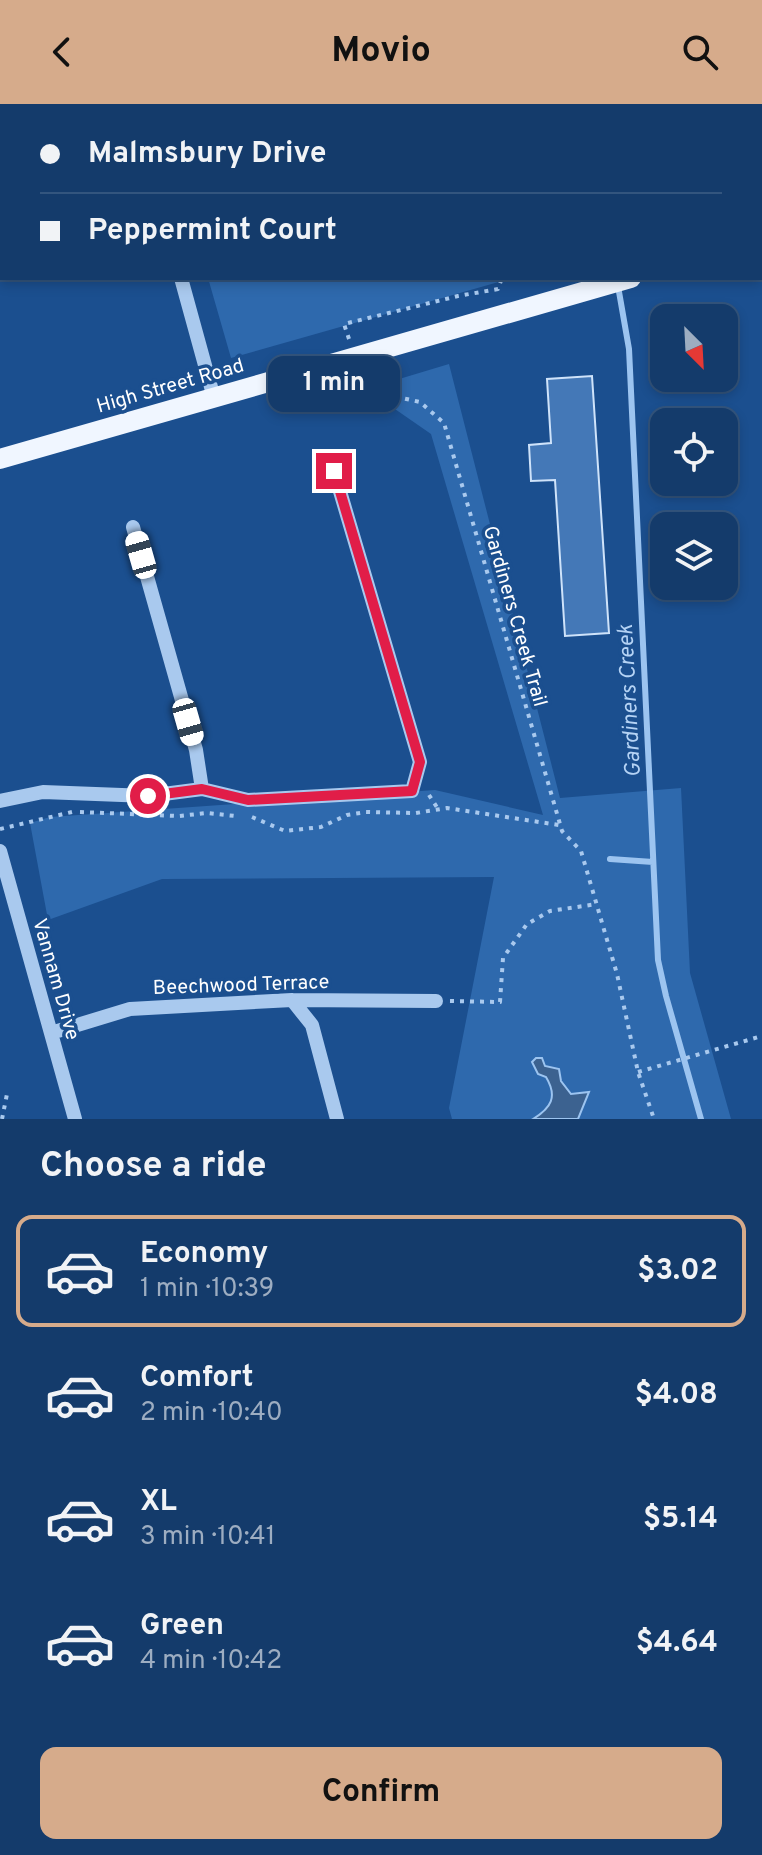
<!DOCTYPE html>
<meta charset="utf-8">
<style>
:root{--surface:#143b6b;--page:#214673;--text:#f1f3f6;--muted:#9dadc1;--line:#33557e;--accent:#d6ab8b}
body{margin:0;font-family:Overpass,sans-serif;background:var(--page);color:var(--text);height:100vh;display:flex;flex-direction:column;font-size:30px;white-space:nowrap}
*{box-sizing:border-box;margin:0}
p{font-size:26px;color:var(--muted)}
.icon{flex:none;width:44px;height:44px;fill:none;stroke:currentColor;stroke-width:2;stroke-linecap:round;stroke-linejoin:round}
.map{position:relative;height:1015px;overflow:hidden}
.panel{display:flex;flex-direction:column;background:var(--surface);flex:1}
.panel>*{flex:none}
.top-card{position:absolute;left:0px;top:0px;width:762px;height:176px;box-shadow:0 4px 12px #0003,0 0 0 2px var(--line);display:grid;align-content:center;height:176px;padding:0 40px;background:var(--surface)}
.needle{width:52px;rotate:156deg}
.controls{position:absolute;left:650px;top:200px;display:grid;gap:16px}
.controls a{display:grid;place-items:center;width:88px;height:88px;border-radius:16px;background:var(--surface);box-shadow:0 4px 12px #0003,0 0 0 2px var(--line);font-size:40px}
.end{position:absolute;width:36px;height:36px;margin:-18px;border:10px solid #e11d48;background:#fff;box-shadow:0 0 0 4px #fff}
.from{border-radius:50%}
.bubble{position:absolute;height:56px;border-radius:16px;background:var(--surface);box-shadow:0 4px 12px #0003,0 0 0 2px var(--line);font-size:26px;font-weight:700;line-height:56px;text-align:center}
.car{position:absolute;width:24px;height:48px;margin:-24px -12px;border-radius:10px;box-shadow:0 0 6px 2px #0007;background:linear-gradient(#fff 24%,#345 0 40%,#fff 0 76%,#345 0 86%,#fff 0)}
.top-card b{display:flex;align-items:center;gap:28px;height:76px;font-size:30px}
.top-card b+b{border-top:2px solid var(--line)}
.top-card i{width:20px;height:20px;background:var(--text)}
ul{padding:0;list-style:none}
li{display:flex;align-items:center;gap:24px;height:112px;margin:0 16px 12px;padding:0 24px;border:4px solid transparent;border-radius:16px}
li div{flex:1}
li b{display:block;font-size:30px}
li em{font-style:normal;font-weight:700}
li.on{border-color:var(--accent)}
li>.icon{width:72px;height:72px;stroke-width:1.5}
h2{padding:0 40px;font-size:36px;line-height:96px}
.button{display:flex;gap:16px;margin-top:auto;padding:16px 40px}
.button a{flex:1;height:92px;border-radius:16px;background:var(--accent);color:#111;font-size:32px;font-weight:700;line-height:92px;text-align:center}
header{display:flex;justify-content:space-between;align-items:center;height:104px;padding:0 40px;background:var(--accent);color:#111;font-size:36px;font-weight:700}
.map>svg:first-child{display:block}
.green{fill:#2e69ad}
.water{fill:#3c6290;stroke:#9cc4f0;stroke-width:2}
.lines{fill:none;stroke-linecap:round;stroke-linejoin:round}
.stream{stroke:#9cc4f0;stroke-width:6}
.building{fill:#4478b7;stroke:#cfe3fa;stroke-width:2}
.path{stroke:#a9c9ee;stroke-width:4;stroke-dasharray:4 6;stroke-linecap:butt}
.minor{stroke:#a9c9ee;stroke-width:14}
.major{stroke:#f0f6ff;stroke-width:20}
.route{stroke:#e11d48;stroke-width:10}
.labels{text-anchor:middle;stroke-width:7;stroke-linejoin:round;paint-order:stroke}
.street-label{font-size:20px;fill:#fff;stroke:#1b4f8f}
.water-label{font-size:22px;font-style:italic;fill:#b5d3f5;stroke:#1b4f8f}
</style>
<header><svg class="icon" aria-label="back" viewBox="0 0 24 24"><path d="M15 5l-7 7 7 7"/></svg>Movio<svg class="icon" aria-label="search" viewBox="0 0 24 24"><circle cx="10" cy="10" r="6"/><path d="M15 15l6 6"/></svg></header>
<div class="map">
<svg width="762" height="1015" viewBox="0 0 762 1015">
<rect width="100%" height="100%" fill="#1b4f8f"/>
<path class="green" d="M158 0H544V2H158Z
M208 174H513L231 254Z
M449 260 560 694 681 684 690 869 731 1015H452L449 1004 494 773 162 775 48 816 30 719 50 713 435 686 543 711 431 330 366 285Z"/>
<path class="water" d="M536 954H542L545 962 559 965 561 977 571 990 589 988 578 1015H533C551 1004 558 993 546 973L538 970 532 958Z"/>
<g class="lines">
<path class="stream" d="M566 0V2
M618 182 629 245 658 856 666 892 701 1015
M610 755 653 758"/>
</g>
<path class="building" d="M592 272 609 529 565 532 555 376 531 377 529 341 551 339 547 275Z"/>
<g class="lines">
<path class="path" d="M496 0 497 2
M698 0 699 2
M349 235 344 220 458 192 498 185 502 174
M366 268 384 290 420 298 444 319 562 727 581 747 617 870 638 968 654 1015
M429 691 438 705
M80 708 179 712 207 709 235 712
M252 713 285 727 321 723 347 711 366 708 416 709 447 704 559 721
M0 725 72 708
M450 897 500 898 503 854 527 820 550 807 597 800
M638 968 762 932
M2 1015 7 990"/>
<path class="minor" d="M132 0 133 2
M181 174 214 294
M133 423 196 646 202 685
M0 697 43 688 148 692 202 685 248 696 412 687 420 658 334 367
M0 747 75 1015
M292 896 312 921 337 1015
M51 929 130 905 292 896 436 897"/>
<path class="major" d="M760 138 762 137
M0 355 631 174"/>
</g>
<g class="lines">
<path class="route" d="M148 692 202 685 248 696 412 687 420 658 334 367"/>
</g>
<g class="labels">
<g class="street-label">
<text transform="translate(170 281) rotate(-16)" y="7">High Street Road</text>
<text transform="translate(516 512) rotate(74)" y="7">Gardiners Creek Trail</text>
<text transform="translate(57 875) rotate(74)" y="7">Vannam Drive</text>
<text transform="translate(241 880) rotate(-2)" y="7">Beechwood Terrace</text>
</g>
<g class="water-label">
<text transform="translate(628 597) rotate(-93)" y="8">Gardiners Creek</text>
</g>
</g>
</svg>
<div class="controls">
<a><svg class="needle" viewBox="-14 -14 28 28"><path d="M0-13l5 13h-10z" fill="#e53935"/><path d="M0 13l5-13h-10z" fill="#9dadc1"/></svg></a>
<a><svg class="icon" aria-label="locate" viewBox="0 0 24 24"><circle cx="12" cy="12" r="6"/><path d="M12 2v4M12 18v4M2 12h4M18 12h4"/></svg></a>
<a><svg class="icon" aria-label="layers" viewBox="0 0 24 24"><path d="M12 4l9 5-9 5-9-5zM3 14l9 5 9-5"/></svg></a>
</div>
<i class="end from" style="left:148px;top:692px"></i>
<i class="end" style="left:334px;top:367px"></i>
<div class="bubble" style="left:268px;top:252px;width:132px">1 min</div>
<i class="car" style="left:141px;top:451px;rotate:344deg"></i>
<i class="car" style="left:188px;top:618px;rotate:164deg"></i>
<div class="top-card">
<b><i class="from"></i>Malmsbury Drive</b>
<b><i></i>Peppermint Court</b>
</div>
</div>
<section class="panel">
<h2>Choose a ride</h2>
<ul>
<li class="on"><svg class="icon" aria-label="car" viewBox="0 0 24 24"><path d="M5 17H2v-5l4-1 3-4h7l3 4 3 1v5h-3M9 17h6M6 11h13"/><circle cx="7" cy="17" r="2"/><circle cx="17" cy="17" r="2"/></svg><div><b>Economy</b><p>1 min · 10:39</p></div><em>$3.02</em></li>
<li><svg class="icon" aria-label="car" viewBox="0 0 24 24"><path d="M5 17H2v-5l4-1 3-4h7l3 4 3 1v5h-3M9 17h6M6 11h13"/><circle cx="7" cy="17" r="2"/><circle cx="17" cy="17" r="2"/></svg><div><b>Comfort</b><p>2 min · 10:40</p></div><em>$4.08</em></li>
<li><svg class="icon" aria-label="car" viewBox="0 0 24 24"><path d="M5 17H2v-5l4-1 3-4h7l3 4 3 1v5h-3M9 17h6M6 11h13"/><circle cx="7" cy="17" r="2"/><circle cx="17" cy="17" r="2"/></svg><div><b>XL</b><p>3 min · 10:41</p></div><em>$5.14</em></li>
<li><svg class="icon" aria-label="car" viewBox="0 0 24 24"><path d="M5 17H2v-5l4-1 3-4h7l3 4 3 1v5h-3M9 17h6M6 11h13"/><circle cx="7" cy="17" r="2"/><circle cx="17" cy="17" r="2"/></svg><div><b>Green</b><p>4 min · 10:42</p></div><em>$4.64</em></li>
</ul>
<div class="button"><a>Confirm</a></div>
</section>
